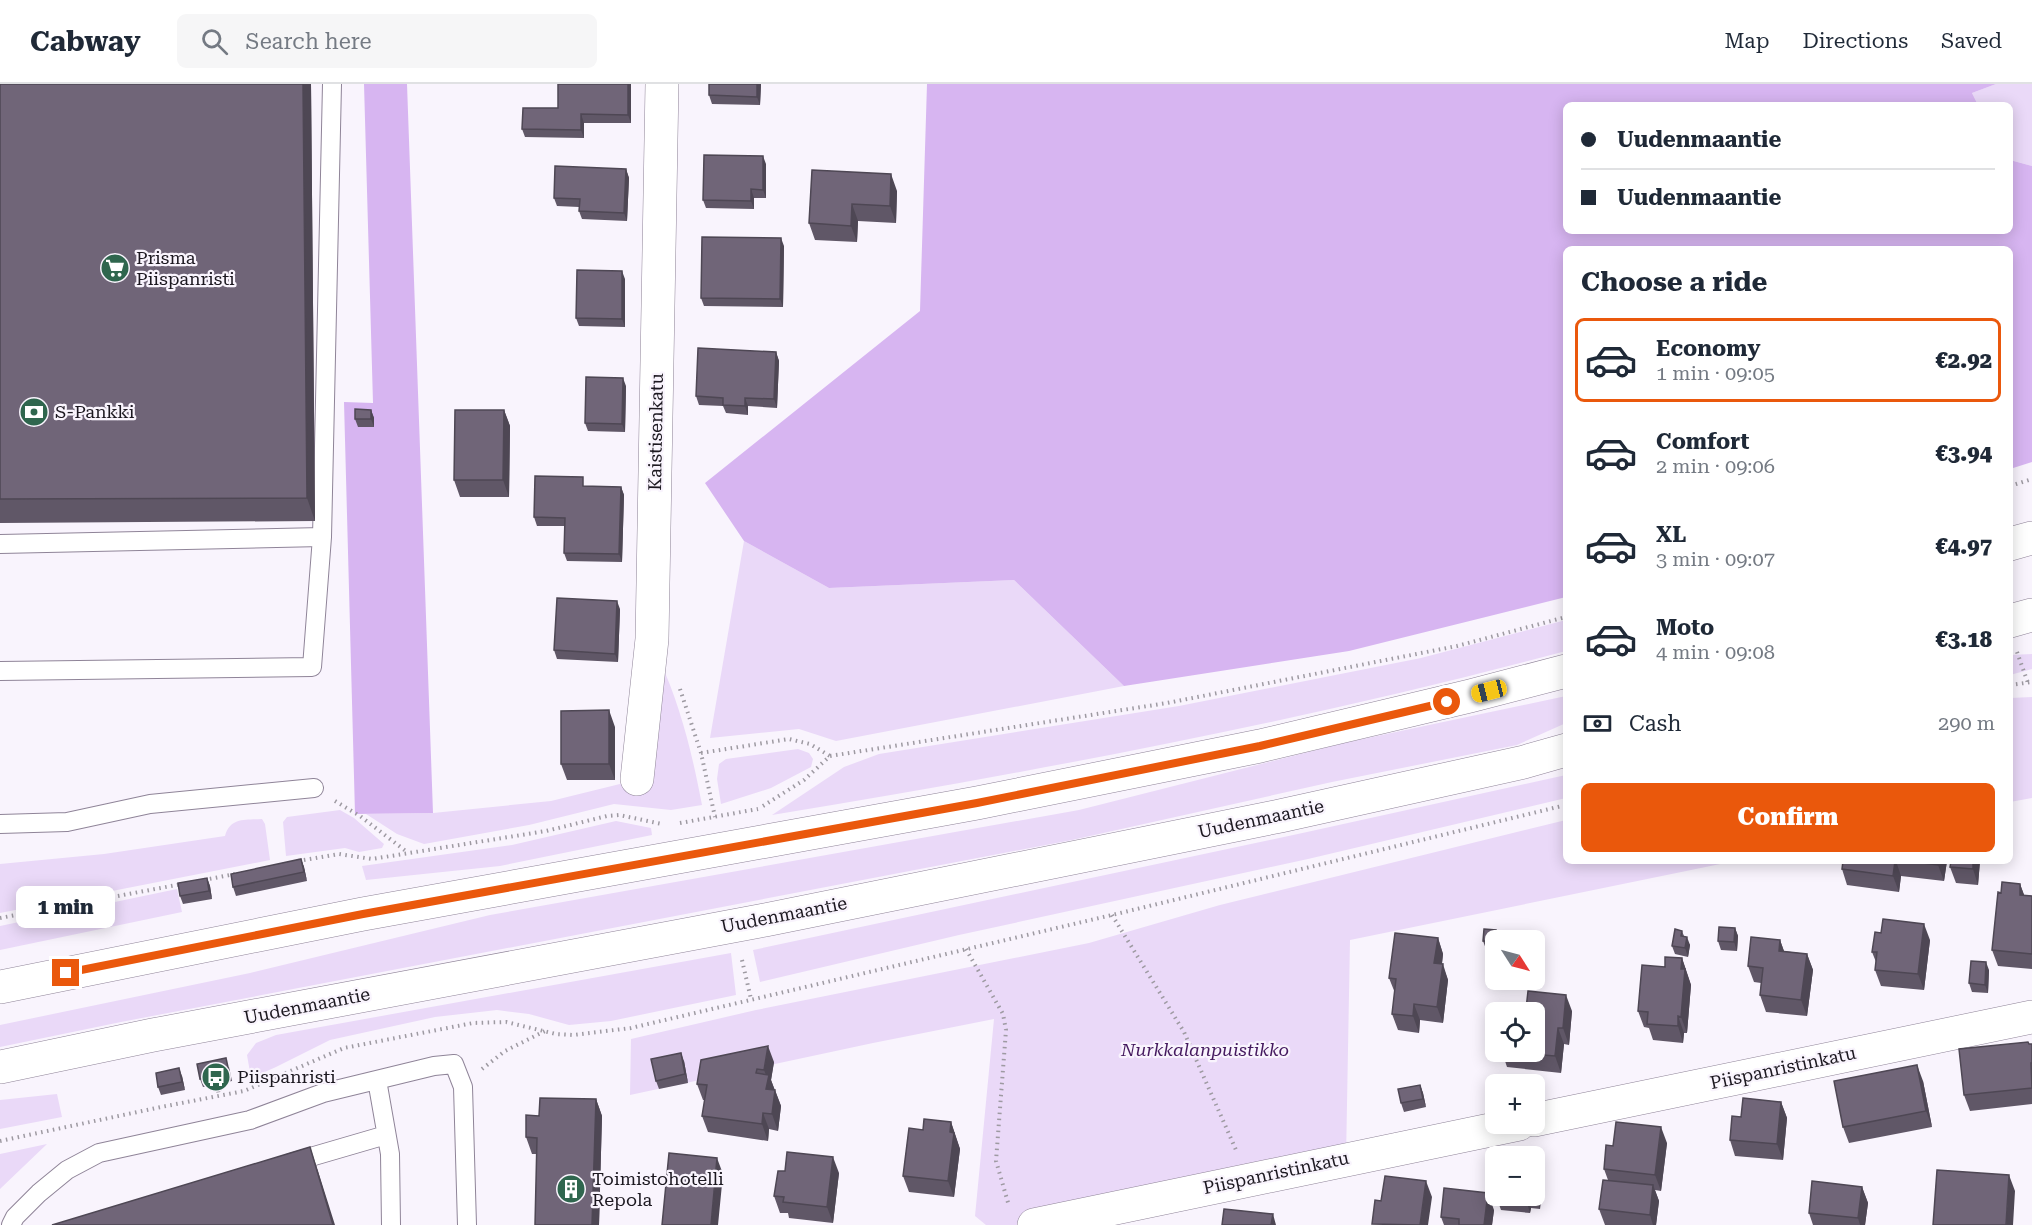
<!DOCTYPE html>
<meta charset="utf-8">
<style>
:root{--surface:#fff;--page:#f6f6f7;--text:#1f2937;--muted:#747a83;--line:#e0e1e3;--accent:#ea580c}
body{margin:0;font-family:"Roboto Serif",serif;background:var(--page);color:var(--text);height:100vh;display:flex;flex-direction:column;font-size:22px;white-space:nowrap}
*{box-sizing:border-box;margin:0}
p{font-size:20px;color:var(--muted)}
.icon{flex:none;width:33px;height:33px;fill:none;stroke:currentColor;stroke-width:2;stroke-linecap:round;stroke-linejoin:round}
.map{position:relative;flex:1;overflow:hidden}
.sheet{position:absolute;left:1563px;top:162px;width:450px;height:618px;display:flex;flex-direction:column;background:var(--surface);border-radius:9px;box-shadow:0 3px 15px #0003}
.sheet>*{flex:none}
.banner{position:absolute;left:1563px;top:18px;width:450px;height:132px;border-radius:9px;box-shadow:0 3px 15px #0003;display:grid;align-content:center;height:132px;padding:0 18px;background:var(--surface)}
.needle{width:39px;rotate:126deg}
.buttons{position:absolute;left:1485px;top:846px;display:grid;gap:12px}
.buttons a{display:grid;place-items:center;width:60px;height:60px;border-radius:9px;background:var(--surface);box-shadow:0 3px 15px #0003;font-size:30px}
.end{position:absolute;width:27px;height:27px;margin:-14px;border:8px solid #ea580c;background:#fff;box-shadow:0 0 0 3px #fff}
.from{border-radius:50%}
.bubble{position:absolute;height:42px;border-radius:9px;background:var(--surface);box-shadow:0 3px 15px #0003;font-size:20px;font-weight:800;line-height:42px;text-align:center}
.car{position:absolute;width:18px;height:36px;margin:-18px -9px;border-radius:8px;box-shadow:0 0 4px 2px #0007;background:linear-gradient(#f5c518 24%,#345 0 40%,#f5c518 0 76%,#345 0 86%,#f5c518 0)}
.banner b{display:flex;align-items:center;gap:21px;height:57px;font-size:22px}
.banner b+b{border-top:2px solid var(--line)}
.banner i{width:15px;height:15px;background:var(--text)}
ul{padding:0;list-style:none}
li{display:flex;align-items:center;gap:18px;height:84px;margin:0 12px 9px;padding:0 6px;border:3px solid transparent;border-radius:9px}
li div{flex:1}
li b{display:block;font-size:22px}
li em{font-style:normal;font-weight:800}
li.selected{border-color:var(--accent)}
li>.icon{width:54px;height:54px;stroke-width:1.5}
h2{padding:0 18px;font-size:27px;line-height:72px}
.pay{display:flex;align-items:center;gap:15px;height:66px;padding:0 18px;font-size:22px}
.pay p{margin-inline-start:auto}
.action{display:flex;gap:12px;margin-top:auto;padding:12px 18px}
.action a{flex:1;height:69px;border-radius:9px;background:var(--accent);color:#fff;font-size:24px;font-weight:800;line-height:69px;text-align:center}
header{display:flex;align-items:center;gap:36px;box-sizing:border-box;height:84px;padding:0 30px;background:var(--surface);border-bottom:2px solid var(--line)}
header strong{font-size:28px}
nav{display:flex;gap:33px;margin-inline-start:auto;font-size:21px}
.search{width:420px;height:54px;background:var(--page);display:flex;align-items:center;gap:15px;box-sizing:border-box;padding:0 21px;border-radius:9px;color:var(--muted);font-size:22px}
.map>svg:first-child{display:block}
.green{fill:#ead9f8}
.forest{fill:#d7b5f1}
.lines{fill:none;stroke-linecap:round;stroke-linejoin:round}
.service-casing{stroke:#8f8498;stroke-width:20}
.minor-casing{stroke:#8f8498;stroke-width:34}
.secondary-casing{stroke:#8f8498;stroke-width:34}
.path{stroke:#9e9aa2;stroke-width:4;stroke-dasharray:1.5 4.5;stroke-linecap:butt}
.service{stroke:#fff;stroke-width:18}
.minor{stroke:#fff;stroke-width:33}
.secondary{stroke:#fff;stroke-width:33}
.path-bridge{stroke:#9e9aa2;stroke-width:4;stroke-dasharray:1.5 4.5;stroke-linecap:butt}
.wall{fill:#605767}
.shaded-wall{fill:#4e4754}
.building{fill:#706578;stroke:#4e4754;stroke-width:1.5}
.route{stroke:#ea580c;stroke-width:8}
.labels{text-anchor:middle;stroke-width:4.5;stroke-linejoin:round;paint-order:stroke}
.poi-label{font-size:18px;fill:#1c1820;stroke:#f9f4fd;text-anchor:start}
.street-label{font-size:18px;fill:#1c1820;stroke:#f9f4fd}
.park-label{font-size:18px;font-style:italic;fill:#451a5f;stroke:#f9f4fd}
</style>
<header>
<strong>Cabway</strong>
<div class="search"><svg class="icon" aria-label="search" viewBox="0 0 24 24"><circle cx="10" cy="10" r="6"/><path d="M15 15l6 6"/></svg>Search here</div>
<nav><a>Map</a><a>Directions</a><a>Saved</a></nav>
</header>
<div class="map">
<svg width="2032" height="1141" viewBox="0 0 2032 1141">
<rect width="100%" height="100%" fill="#f9f4fd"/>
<path class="green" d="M1996 0H2032V82L2010 76V21H1978L1972 9Z
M744 457 829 504 1014 496 1124 602 836 657 799 645 710 654Z
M1566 536V567C1305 637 1039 687 772 731L844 683 879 670 1179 622 1421 574Z
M2032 570V585L2010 591V571Z
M659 575C681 623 692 669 702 721L671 726 614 720 529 741 424 760 397 750 366 730 433 729 551 717 628 698Z
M1566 612V639L1517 661 1332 698 1072 756 121 938 0 963V941L250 889 490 831 1079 726 1344 659Z
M2032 613V714L2010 718V614Z
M798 665 809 669 813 675 811 683 771 704 721 720 717 695 719 680 726 675Z
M1566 691V714L1308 775 959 851 760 898 753 866 1307 748Z
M340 726 354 734 384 760 382 764 359 768 345 764 286 772 283 738 287 733Z
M262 735 265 740 270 776 0 829V780L104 770 225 752C230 733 246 736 262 735Z
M1566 736V777H1735L1350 856 1346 1075 1034 1141H986L975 1132 994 935 873 959 630 1011 631 955 756 926 1089 859 1220 821Z
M616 737 651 744 652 751 500 782 366 796 362 782 512 761Z
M177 805 182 828 0 866V842Z
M731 869 736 911 611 937 569 941 529 930 497 926 435 933 330 956 276 983 251 994 247 971 256 959 276 951Z
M57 1010 62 1033 0 1045V1016Z
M47 1060 0 1105V1070Z"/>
<path class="forest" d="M364 0H407L433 729 355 730 344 318 373 319Z
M927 0H1996L1972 9 1978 21H1566V147H2010V76L2032 82V378L2010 385V165H1566V513L1349 567 1124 602 1014 496 829 504 744 457 705 399 920 227Z"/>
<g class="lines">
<g class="service-casing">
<path id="service" d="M0 460 322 453
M0 587 312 583 322 453 332 0
M0 740 67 738 150 720 314 704
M377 996 390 1070 391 1141
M290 1079 386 1051
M11 1141 15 1133 39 1109 67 1086 99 1069 250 1036 323 1009 434 982 454 980 463 1003 467 1141"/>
</g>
<g class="minor-casing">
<path id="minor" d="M637 695 652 555 662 0
M1534 1036 2032 933
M1034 1141 1519 1040"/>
</g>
<g class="secondary-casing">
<path id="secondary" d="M2010 460 2032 454
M2010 537 2032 531
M0 903 363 830 977 719 1260 662 1470 612 1566 587
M0 983 153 951 765 836 1280 732 1524 678 1566 666"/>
</g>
<path class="path" d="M2010 402 2032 395
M2017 568 2028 599
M2010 601 2032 598
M680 605 701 669 715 733
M701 669 789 655 810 660 830 672
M335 717 360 732 407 768
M763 722 804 696 830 672 1167 619 1457 562 1566 533
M298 777 339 770 372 775 546 747 607 732 619 731 662 740
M204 796 235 790
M1112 831 1184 948 1236 1066
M0 834 182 800
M966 865 1003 930 1006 946 996 1077 1009 1122
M742 876 751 915
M482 985 505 967 545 947
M216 995 219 1012
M0 1057 161 1023 244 1007 344 964 473 939 506 938 556 950 573 951 631 944 1112 831 1566 721"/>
<use href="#service" class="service"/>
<use href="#minor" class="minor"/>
<use href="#secondary" class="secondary"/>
<path class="path-bridge" d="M680 739 758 725"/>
</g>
<path class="wall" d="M0 0H311L315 437 0 439Z
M558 0H631V39H584V54L525 53 522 45 558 24Z
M761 0 760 21 712 20 709 11Z
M766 80V114H754V125L706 124 703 116Z
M626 85 629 94 627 137 582 135 579 127V123L557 122 554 114Z
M812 86 897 107 896 139 858 137 857 158 815 156 809 139Z
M784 162 783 223 704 222 701 214Z
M625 195V243L579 242 576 234Z
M776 268 779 277 777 324 748 322V331L726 329 723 322 699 321 696 312Z
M626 302 625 348 588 347 585 339Z
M371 326 374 334V343H358L355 335Z
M504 326 510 342 509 413H460L454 396Z
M586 402 621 403 624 411 622 478 567 477 564 469 565 442H537L534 433Z
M620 525 618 578 557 575 554 566Z
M615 643V696H567L561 680Z
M301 775 304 783 307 797 236 812 233 803Z
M1843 777H1947L1944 797 1901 792 1899 808 1847 801 1842 785Z
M1980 777 1978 801 1956 799 1950 783Z
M207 794 210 802 212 815 183 820 180 812Z
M2020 800 2024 811 2032 812V885L1998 882 1992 866 2001 809Z
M1735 844 1738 852 1737 867 1721 866 1718 857Z
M1682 847 1684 852 1690 861 1688 873 1675 870 1672 862Z
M1438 854 1443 870 1442 880 1448 896 1443 939 1420 936 1419 949 1398 946 1392 930 1395 909 1389 894Z
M1499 854 1496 856V866L1486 865 1483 857Z
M1780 856 1784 867 1807 870 1813 886 1807 932 1766 928 1760 911 1761 899 1754 898 1748 882Z
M1930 856 1924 906 1881 902 1875 886 1876 878 1872 868Z
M1682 874 1691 901 1687 949H1684L1683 959 1653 956 1649 944 1644 943 1638 927 1665 883Z
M1989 886 1988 909 1972 908 1969 899Z
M1526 925 1572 927 1569 961 1564 960 1561 989 1507 983 1502 968H1534Z
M2029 960H2032V1020L1970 1027 1964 1011Z
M684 977 688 999 659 1005 656 997Z
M774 978 771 996 781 1022 778 1047 769 1045 768 1057 708 1048 702 1032 705 1016H703L697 1000Z
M229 983 232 997 203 1003 200 995Z
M182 992 185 1006 161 1011 158 1003Z
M1923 997 1932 1043 1849 1059 1843 1043Z
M1420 1001 1423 1009 1426 1023 1404 1028 1401 1019Z
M596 1015 602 1032 599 1141H535L537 1070H532L526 1053Z
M1781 1018 1787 1034 1783 1076 1735 1072 1730 1056 1741 1033Z
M951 1038 960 1065 954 1113 909 1108 903 1092 923 1046Z
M1667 1059 1661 1107 1655 1106 1659 1117 1656 1141H1605L1599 1125 1608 1096 1604 1085 1613 1062Z
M1534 1074 1543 1090 1540 1125 1531 1124 1530 1129 1501 1126 1496 1112H1534Z
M839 1089 833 1139 789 1134 788 1129H780L774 1112Z
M1862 1103 1868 1119 1865 1141H1813L1809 1129Z
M1494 1126 1492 1141H1444L1441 1133Z"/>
<path class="shaded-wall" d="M303 0H311L315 437 307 414Z
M628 0H631V39L628 31Z
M757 0H761L760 21 757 13Z
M581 30 584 39V54L581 46Z
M763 72 766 80V114L763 106Z
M626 85 629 94 627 137 624 129Z
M891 90 897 107 896 139 890 122Z
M751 105 754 114V125L751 117Z
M852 120 858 137 857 158 851 142Z
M781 154 784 162 783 223 780 215Z
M622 187 625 195V243L622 235Z
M776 268 779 277 777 324 774 315Z
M623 294 626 302 625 348 622 340Z
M745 314 748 322V331L745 322Z
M371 326 374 334V343L371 335Z
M504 326 510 342 509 413 503 396Z
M621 403 624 411 622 478 619 470Z
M617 517 620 525 618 578 615 570Z
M609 626 615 643V696L609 680Z
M301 775 304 783 307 797 304 788Z
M1895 777H1896L1901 792 1899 808 1893 792Z
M1939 777H1947L1944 797 1938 781Z
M1973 777H1980L1978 801 1973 785Z
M207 794 210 802 212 815 209 807Z
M2020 800 2026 816 2020 811Z
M1924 840 1930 856 1924 906 1918 890Z
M1735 844 1738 852 1737 867 1734 858Z
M1496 846 1499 854V856H1496Z
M1687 853 1690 861 1688 873 1685 864Z
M1438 854 1443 870 1440 896 1434 879Z
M1780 856 1786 873 1779 867Z
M1807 870 1813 886 1807 932 1801 916Z
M1682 874 1691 901 1687 949 1681 933V885Z
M1986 878 1989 886 1988 909 1985 901Z
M1443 880 1448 896 1443 939 1437 923Z
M1566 911 1572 927 1569 961 1563 944Z
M1414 920 1420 936 1419 949 1413 932Z
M1678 932 1684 949 1683 959 1678 942Z
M1558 944 1564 960 1561 989 1555 972Z
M768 962 774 978 771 996 775 1007 766 1005 768 996 764 986Z
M681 969 684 977 688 999 685 990Z
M1917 981 1923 997 1932 1043 1926 1027Z
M179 984 182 992 185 1006 182 998Z
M1420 1001 1423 1009 1426 1023 1423 1015Z
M775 1006 781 1022 778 1047 772 1030Z
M596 1015 602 1032 599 1141H592Z
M1781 1018 1787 1034 1783 1076 1777 1060Z
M763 1029 769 1045 768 1057 762 1040Z
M951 1038 960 1065 954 1113 948 1097 950 1048Z
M1661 1043 1667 1059 1661 1107 1655 1091Z
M310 1063 318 1087 335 1141H333Z
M833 1073 839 1089 833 1139 827 1123Z
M717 1074 723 1090 718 1141H711Z
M1538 1074 1543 1090 1540 1125 1534 1111V1101Z
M2009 1091 2015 1107 2013 1141H2006Z
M1426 1097 1432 1113 1428 1141H1420Z
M1653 1101 1659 1117 1656 1141H1653L1650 1131Z
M1862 1103 1868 1119 1865 1141H1860L1858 1134Z
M1488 1109 1494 1126 1492 1141H1484Z
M1525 1112H1527L1531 1124 1530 1129Z
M1273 1130 1276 1141H1271Z"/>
<path class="building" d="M0 0H303L307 414 0 415Z
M558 0H628V31L581 30V46L522 45 523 24H558Z
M709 0H757V13L709 11Z
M704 71 763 72V106L751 105V117L703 116Z
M555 82 626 85 624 129 579 127 580 115 554 114Z
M812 86 891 90 890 122 852 120 851 142 809 139Z
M702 153 781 154 780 215 701 214Z
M577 186 622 187V235L576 234Z
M698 264 776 268 774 315 745 314V322L723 321V314L696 312Z
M586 293 623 294 622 340 585 339Z
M355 325 371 326V335H355Z
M455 326H504L503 396H454Z
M535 392 583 393V402L621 403 619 470 564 469 565 434 534 433Z
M557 514 617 517 615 570 554 566Z
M609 626V680H561V627Z
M301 775 304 788 233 803 231 790Z
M1843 777H1895L1893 792 1842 785Z
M1908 777H1939L1938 781Z
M1951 777H1973V785L1950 783Z
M207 794 209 807 180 812 178 799Z
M2002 798 2020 800V811L2032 812V870L1992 866 1998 808 2001 809Z
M1883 835 1924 840 1918 890 1875 886 1877 868H1872L1875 848 1881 849Z
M1719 843 1735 844 1734 858 1718 857Z
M1484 845 1496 846 1495 857H1483Z
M1675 845 1682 847 1681 852 1687 853 1685 864 1672 862Z
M1395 849 1438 854 1434 879 1443 880 1437 923 1414 920 1413 932 1392 930 1396 895 1389 894Z
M1751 853 1780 856 1779 867 1807 870 1801 916 1760 911 1763 884 1748 882Z
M1665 873 1682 874 1681 885H1685L1681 933 1678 932V942L1647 940 1648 928 1638 927 1642 881 1665 883Z
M1971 877 1986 878 1985 901 1969 899Z
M1528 907 1566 911 1563 944H1558L1555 972 1507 968H1534V928H1505L1506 923 1526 925Z
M2028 958 2029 960H2032V979H2031L2032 1004 1964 1011 1959 965Z
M768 962 764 986 757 985 756 989 769 991 766 1005 775 1006 772 1030 763 1029 762 1040 702 1032 707 1001 697 1000 701 976Z
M681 969 685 990 656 997 651 975Z
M226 974 229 988 200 995 197 980Z
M1917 981 1926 1027 1843 1043 1834 997Z
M179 984 182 998 158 1003 156 989Z
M1420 1001 1423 1015 1401 1019 1398 1005Z
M540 1014 596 1015 592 1141H535L537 1054 526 1053V1031L539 1032Z
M1743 1014 1781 1018 1777 1060 1730 1056 1732 1032 1741 1033Z
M924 1035 951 1038 950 1048 954 1049 948 1097 903 1092 909 1044 923 1046Z
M1616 1038 1661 1043 1655 1091 1604 1085 1606 1061 1613 1062Z
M310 1063 333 1141H52Z
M787 1068 833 1073 827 1123 783 1118 784 1113 774 1112 778 1087H785Z
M669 1069 717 1074 711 1141H662Z
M1499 1070 1525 1072H1499Z
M1534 1074H1538L1534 1101Z
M1937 1086 2009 1091 2006 1141H1933Z
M1385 1092 1426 1097 1420 1141 1372 1140 1375 1116 1381 1117Z
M1603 1096 1653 1101 1650 1131 1599 1125Z
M1812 1097 1862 1103 1858 1134 1809 1129Z
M1444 1104 1488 1109 1484 1141H1459V1135L1441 1133Z
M1224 1125 1273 1130 1271 1141H1222Z"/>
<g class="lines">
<path class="route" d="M66 889 363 830 977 719 1260 662 1447 618"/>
</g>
<defs>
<g id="supermarket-disc" transform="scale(1.5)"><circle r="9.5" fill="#2f664e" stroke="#f9f4fd"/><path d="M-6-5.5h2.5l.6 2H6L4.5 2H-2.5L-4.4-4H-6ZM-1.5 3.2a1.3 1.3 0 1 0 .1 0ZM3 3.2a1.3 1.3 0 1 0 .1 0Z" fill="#fff"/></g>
<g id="bank-disc" transform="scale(1.5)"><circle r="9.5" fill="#2f664e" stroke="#f9f4fd"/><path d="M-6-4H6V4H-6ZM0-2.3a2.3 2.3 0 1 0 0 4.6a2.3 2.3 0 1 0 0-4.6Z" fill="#fff"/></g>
<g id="bus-disc" transform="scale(1.5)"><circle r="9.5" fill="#2f664e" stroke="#f9f4fd"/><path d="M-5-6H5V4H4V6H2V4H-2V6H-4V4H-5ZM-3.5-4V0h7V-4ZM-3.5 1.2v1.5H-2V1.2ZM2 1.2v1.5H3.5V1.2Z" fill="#fff"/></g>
<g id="building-disc" transform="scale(1.5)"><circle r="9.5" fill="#2f664e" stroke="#f9f4fd"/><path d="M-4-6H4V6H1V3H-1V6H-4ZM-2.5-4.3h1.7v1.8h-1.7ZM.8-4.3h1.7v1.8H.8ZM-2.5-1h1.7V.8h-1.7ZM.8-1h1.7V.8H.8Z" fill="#fff"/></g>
</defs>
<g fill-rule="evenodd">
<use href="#supermarket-disc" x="115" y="184"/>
<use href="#bank-disc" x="34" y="328"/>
<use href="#bus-disc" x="216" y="993"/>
<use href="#building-disc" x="571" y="1105"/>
</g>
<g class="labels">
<g class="poi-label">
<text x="136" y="180">Prisma<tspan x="136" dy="21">Piispanristi</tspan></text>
<text x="55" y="334">S-Pankki</text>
<text x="237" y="999">Piispanristi</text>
<text x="592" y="1101">Toimistohotelli<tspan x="592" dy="21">Repola</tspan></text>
</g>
<g class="street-label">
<text transform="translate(656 348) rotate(-89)" y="6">Kaistisenkatu</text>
<text transform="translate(1261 735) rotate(-12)" y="6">Uudenmaantie</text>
<text transform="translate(784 831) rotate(-11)" y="6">Uudenmaantie</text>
<text transform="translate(307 922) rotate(-11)" y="6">Uudenmaantie</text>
<text transform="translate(1783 984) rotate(-12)" y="6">Piispanristinkatu</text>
<text transform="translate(1276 1089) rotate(-12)" y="6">Piispanristinkatu</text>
</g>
<g class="park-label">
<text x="1205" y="972">Nurkkalanpuistikko</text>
</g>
</g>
</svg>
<div class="buttons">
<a><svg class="needle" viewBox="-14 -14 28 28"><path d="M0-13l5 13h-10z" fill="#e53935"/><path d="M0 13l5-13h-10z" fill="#747a83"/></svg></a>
<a><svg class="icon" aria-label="locate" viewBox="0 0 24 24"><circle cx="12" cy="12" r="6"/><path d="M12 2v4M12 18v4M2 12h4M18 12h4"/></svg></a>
<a>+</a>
<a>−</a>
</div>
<i class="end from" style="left:1447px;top:618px"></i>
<i class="end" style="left:66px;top:889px"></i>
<div class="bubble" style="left:16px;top:802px;width:99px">1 min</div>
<i class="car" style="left:1489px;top:607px;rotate:256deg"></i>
<div class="banner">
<b><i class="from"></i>Uudenmaantie</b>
<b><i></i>Uudenmaantie</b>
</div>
<section class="sheet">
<h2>Choose a ride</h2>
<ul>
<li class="selected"><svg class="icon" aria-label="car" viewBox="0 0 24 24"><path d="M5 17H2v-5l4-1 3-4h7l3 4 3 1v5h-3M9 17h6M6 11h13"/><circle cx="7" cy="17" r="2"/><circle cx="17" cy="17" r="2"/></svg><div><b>Economy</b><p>1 min · 09:05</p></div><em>€2.92</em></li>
<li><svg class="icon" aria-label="car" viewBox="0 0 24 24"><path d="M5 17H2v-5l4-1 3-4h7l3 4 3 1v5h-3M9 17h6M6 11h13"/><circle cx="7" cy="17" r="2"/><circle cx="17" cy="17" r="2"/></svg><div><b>Comfort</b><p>2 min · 09:06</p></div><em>€3.94</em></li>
<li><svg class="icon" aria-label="car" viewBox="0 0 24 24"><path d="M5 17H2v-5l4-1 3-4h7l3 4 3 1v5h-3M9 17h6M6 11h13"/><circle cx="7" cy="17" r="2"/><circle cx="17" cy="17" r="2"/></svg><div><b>XL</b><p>3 min · 09:07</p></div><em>€4.97</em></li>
<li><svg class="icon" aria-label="car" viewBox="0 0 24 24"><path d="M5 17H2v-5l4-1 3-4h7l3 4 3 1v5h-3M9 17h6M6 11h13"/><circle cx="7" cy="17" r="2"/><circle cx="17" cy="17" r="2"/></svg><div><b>Moto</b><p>4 min · 09:08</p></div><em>€3.18</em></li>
</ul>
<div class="pay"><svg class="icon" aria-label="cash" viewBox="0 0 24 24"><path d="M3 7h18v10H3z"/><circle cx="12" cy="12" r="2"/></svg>Cash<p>290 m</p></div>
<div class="action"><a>Confirm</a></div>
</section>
</div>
